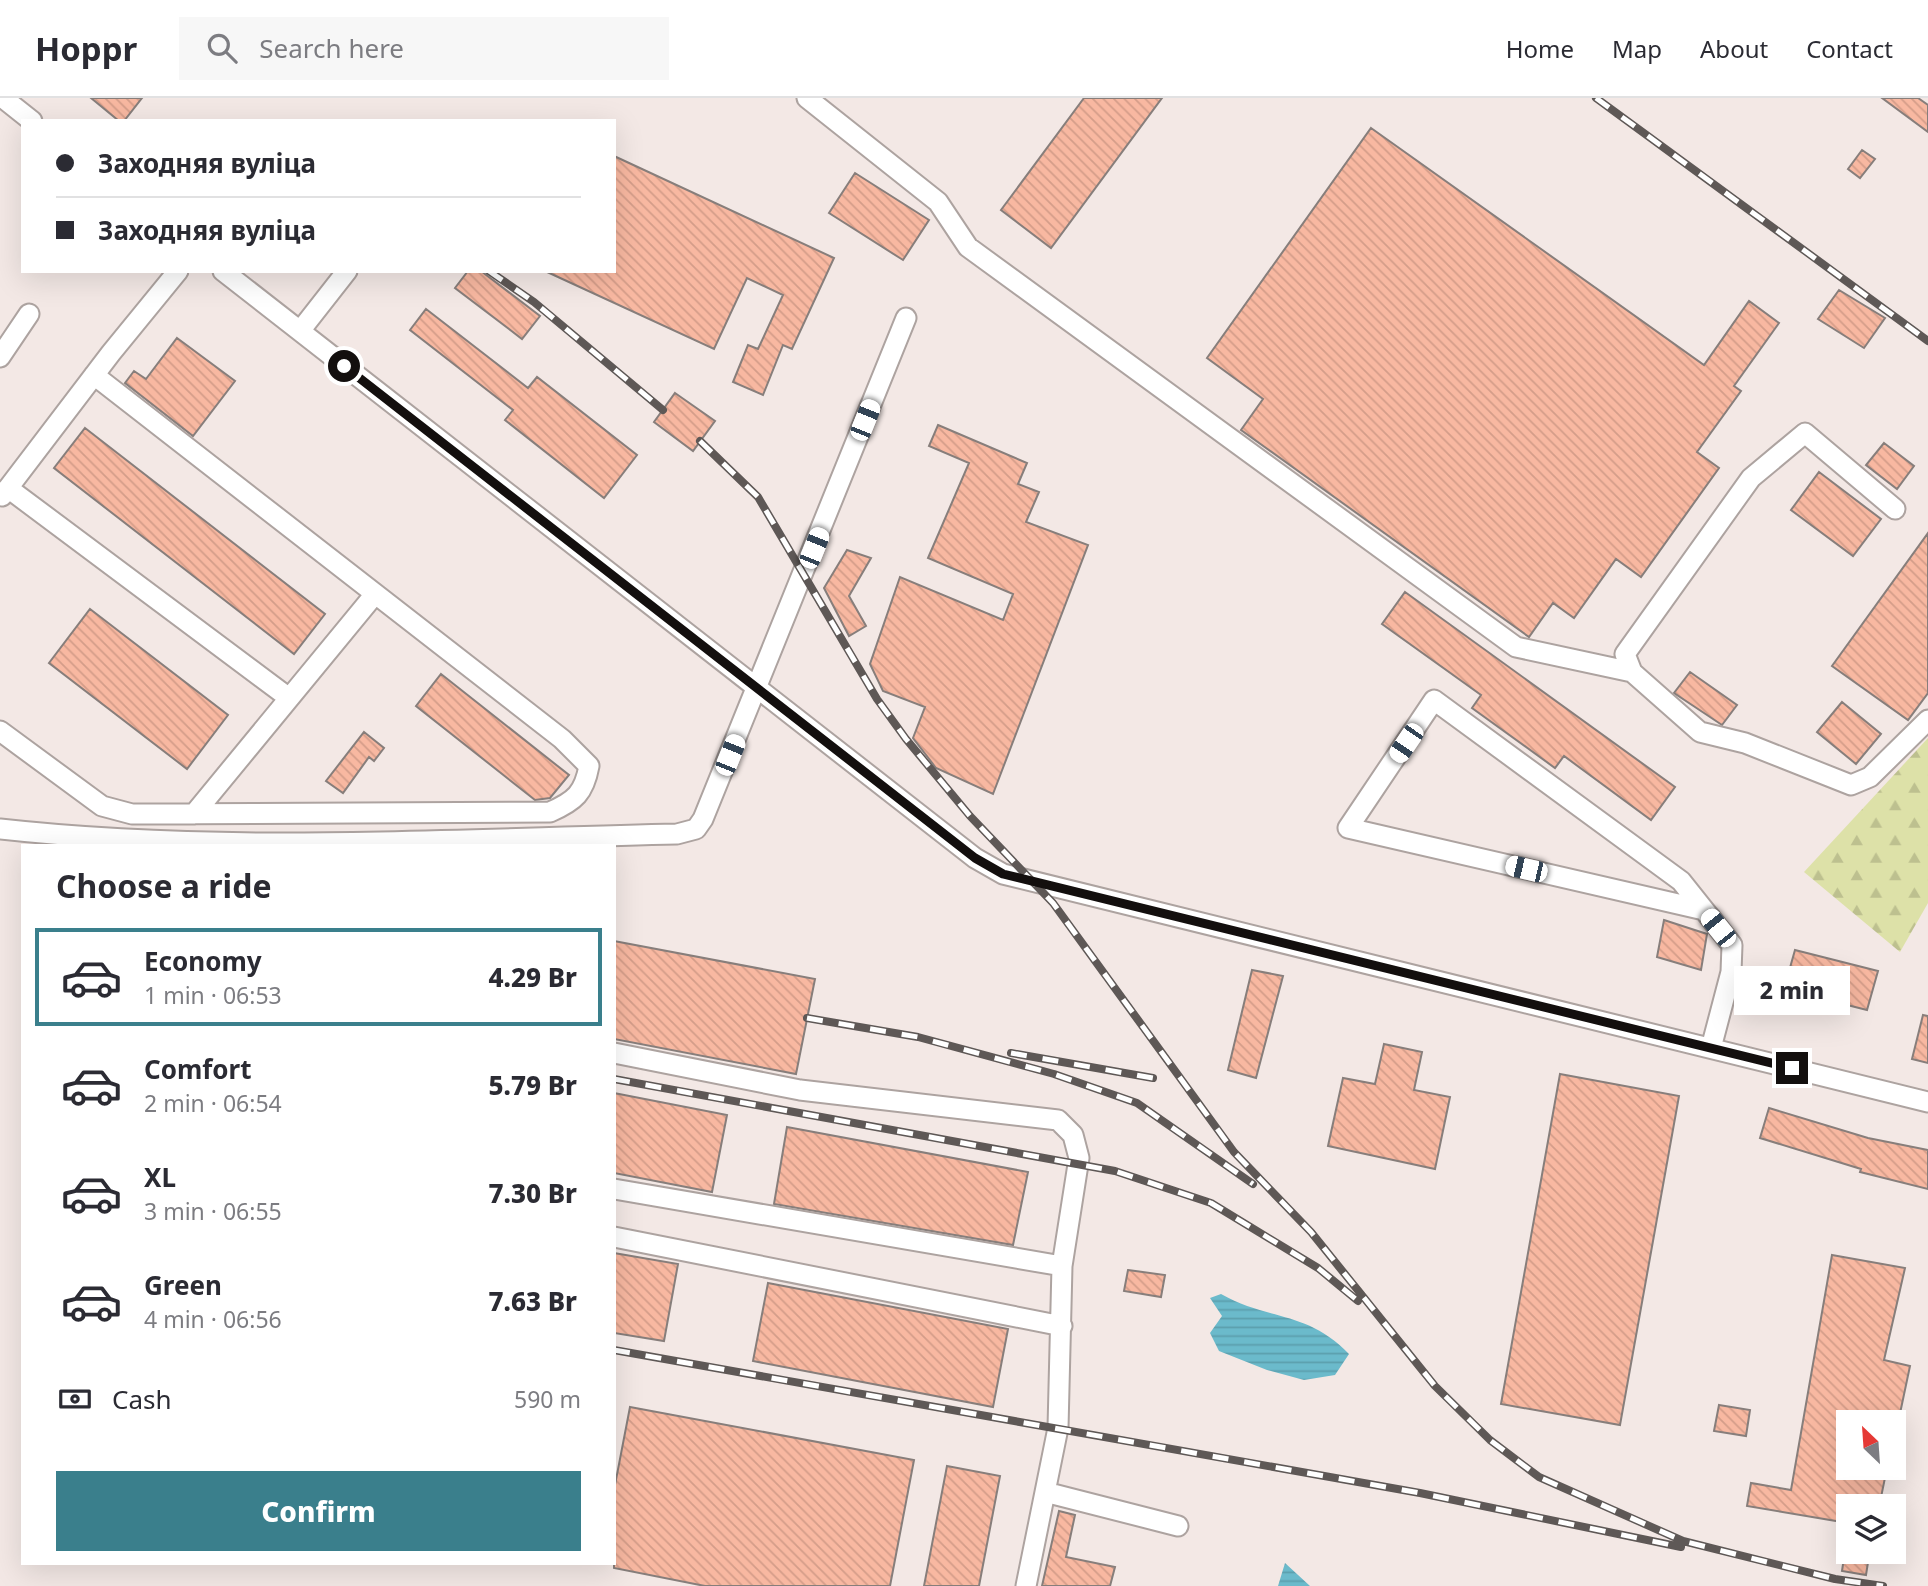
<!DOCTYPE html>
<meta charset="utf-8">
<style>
:root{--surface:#fff;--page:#f7f7f7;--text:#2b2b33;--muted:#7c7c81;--line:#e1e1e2;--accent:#3a7f8c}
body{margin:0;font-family:"Noto Sans",sans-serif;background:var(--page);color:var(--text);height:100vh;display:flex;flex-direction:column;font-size:26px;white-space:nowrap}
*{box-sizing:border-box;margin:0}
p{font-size:23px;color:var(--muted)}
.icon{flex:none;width:38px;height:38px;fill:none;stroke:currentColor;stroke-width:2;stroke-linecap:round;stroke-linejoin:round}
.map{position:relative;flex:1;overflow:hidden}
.panel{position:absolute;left:21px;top:746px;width:595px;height:721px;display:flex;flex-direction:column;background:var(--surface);border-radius:0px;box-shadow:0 7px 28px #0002}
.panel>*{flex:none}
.top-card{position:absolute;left:21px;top:21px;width:595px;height:154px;border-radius:0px;box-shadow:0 7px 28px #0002;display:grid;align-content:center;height:154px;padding:0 35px;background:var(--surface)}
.needle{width:46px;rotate:335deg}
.controls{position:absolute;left:1836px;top:1312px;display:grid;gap:14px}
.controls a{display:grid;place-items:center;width:70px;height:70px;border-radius:0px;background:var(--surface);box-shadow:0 7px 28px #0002;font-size:35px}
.end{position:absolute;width:32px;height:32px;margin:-16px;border:9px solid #130f0e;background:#fff;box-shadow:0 0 0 4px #fff}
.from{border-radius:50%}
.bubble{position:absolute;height:49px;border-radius:0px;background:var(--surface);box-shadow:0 7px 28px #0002;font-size:23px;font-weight:800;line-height:49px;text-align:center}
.car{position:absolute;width:21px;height:42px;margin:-21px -10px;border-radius:9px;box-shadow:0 0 5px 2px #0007;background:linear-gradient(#fff 24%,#345 0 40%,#fff 0 76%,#345 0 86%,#fff 0)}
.top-card b{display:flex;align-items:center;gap:24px;height:66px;font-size:26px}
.top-card b+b{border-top:2px solid var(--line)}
.top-card i{width:18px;height:18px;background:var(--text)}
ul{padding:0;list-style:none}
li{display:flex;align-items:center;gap:21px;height:98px;margin:0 14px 10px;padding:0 21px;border:4px solid transparent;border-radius:0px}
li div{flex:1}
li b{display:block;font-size:26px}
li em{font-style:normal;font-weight:800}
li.current{border-color:var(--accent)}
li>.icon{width:63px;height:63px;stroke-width:1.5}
h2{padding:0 35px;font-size:32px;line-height:84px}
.pay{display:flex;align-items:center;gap:18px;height:77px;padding:0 35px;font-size:26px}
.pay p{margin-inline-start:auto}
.button{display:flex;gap:14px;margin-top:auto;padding:14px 35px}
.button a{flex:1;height:80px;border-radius:0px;background:var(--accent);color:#fff;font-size:28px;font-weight:800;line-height:80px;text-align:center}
header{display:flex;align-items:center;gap:42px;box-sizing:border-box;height:98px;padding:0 35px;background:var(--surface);border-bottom:2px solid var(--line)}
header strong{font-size:33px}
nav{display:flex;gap:38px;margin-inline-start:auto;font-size:24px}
.search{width:490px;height:63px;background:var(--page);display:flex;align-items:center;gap:18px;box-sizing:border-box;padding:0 24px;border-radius:0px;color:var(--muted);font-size:26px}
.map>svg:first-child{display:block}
.forest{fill:url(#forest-firs)}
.water{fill:url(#water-rules)}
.building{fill:url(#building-back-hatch);stroke:#877e7b;stroke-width:2}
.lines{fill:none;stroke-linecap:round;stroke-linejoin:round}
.minor-casing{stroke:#ada3a0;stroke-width:23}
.minor{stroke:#fff;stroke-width:19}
.rail-casing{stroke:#5e5856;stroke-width:8}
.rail{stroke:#fff;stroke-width:5;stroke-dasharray:16;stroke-linecap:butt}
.route{stroke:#130f0e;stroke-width:9}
</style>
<header>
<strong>Hoppr</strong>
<div class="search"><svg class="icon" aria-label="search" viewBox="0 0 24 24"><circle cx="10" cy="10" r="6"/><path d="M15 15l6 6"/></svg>Search here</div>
<nav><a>Home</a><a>Map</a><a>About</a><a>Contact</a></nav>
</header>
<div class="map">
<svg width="1928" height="1488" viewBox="0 0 1928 1488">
<defs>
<pattern id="forest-firs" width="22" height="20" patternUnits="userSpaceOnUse" patternTransform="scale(1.75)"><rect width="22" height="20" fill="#dde1a8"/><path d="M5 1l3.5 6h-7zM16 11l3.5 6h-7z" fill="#bdc08f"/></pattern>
<pattern id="water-rules" width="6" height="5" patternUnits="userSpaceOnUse" patternTransform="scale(1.75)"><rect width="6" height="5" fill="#6bbacb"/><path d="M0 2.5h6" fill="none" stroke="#5c9fad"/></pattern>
<pattern id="building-back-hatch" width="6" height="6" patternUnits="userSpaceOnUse" patternTransform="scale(1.75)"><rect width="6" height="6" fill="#f8b8a1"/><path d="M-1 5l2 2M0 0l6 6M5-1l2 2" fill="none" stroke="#d49d89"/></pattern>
</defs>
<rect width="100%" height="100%" fill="#f3e8e5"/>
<path class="forest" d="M1928 640V805L1900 854 1804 774Z"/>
<path class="water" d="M1221 1196C1268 1223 1307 1212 1349 1256L1335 1277 1304 1282 1267 1272 1219 1253 1210 1235 1222 1218 1210 1200Z
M1285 1465 1310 1488H1278Z"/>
<path class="building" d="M91 0H142L124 23H119Z
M1084 0H1162L1051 150 1001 112Z
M1882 0H1918L1928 7V34Z
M1371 30 1704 267 1749 203 1779 225 1734 288 1741 293 1697 354 1719 370 1641 479 1616 461 1574 520 1553 505 1529 539 1241 332 1263 301 1207 260Z
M1862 52 1875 61 1860 80 1848 71Z
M614 58 834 160 792 251 783 247 763 297 733 284 748 247 758 251 783 197 747 180 714 251 545 173H614Z
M855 75 929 122 903 162 829 115Z
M468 173H481L540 218 522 241 455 190Z
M1839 192 1885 220 1864 250 1818 221Z
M426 211 528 290 537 279 637 357 604 400 505 322 513 312 410 232Z
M177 240 235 283 193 338 125 285 134 273 146 281Z
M675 295 715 323 693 353 654 324Z
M938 327 1027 365 1018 386 1039 394 1026 424 1088 447 993 696 936 670 913 640 925 609 883 593 870 566 900 479 1003 522 1013 496 928 460 969 365 929 348Z
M85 330 325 516 294 556 54 370Z
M1884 345 1914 368 1897 391 1866 367Z
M1819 374 1881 421 1853 458 1791 412Z
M1928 435V595L1908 622 1832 568Z
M847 452 871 460 849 498 866 528 849 538 824 490Z
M1405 494 1675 689 1651 722 1564 658 1555 670 1472 610 1481 597 1382 526Z
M90 511 228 617 187 671 49 565Z
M1690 574 1737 607 1722 627 1674 595Z
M441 576 569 677 550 700 535 702 416 608Z
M1842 604 1881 636 1856 666 1817 634Z
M364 634 384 650 374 663 369 659 343 695 326 683Z
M1664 822 1707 836 1701 872 1657 859Z
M614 843 815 881 796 976 614 941Z
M1795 852 1878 873 1867 912 1784 891Z
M1252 872 1283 878 1256 980 1228 972Z
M1923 917 1928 918V965L1912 961Z
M1384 946 1422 954 1414 992 1450 999 1435 1071 1328 1048 1343 980 1375 986Z
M1560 976 1679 998 1620 1327 1501 1306Z
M614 995 727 1017 712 1094 614 1075Z
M1769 1010 1868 1040 1928 1052V1091L1860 1074 1861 1071 1760 1040Z
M787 1029 1028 1074 1013 1147 774 1106Z
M614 1155 678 1166 664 1243 614 1235Z
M1832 1157 1905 1170 1884 1262 1910 1268 1898 1325H1848V1370H1887L1879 1409H1848V1425L1747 1408 1751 1385 1791 1392Z
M1128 1172 1165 1177 1161 1199 1124 1193Z
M768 1185 1008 1231 993 1309 753 1263Z
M1719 1307 1750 1312 1746 1338 1714 1333Z
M630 1309 914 1362 890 1488H705L614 1470V1392Z
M947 1368 1000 1378 979 1488H924Z
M1059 1413 1075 1417 1066 1459 1115 1469 1110 1488H1042Z
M1845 1453 1869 1458 1866 1477 1842 1473Z"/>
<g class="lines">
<g class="minor-casing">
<path id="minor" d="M3 0 32 23
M807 0 938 104 968 149 1516 549 1632 574
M223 173 975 760 1003 776 1928 1004
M300 233 347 173
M0 259 29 216
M8 390 289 600
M2 398 111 255 178 173
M1895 411 1805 335 1751 380 1625 556 1632 574 1700 634 1745 645 1851 687 1870 679 1928 622
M0 633 102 708 132 716 550 714C575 703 584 695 589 668L562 641 94 277
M194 716 375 496
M0 731C224 756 452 741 677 736L696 731 703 721 906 220
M1704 812 1348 730 1434 602 1681 783 1732 847 1731 874 1711 950
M614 955 800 992 1058 1022 1073 1037 1079 1060 1062 1168 1058 1330 1026 1488
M614 1091 1062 1168
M614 1139 1062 1228
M1045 1394 1178 1428"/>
</g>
<use href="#minor" class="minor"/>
<g class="rail-casing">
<path id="rail" d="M1596 0 1928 243
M489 173 534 204 663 312
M700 343 758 399 877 601 906 641 970 718 1053 805 1234 1054 1311 1134 1435 1288 1490 1342 1539 1379 1683 1443 1835 1481 1883 1488
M807 920 918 939 1054 976 1137 1005 1253 1086
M1011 955 1153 980
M614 981 1115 1073 1211 1105 1318 1170 1358 1203
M614 1252 1420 1395 1681 1449"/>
</g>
<use href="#rail" class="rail"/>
</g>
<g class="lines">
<path class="route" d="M344 268 975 760 1003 776 1792 970"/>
</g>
</svg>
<div class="controls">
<a><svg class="needle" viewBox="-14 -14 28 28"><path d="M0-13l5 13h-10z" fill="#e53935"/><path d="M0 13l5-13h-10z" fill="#7c7c81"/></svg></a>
<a><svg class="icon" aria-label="layers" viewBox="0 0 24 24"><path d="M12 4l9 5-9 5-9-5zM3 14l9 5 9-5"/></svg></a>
</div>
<i class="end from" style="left:344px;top:268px"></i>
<i class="end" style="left:1792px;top:970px"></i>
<div class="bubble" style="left:1734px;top:868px;width:116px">2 min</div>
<i class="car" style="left:865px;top:322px;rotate:22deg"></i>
<i class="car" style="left:814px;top:450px;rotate:22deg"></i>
<i class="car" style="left:1406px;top:645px;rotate:214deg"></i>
<i class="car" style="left:730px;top:657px;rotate:22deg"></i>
<i class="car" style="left:1526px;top:771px;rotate:283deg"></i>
<i class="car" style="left:1718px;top:830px;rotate:321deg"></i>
<div class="top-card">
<b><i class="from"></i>Заходняя вуліца</b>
<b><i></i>Заходняя вуліца</b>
</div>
<section class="panel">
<h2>Choose a ride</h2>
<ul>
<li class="current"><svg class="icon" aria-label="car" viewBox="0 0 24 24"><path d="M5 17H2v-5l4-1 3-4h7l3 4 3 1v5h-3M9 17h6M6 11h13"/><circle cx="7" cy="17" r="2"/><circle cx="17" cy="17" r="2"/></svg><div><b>Economy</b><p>1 min · 06:53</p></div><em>4.29 Br</em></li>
<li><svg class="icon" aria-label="car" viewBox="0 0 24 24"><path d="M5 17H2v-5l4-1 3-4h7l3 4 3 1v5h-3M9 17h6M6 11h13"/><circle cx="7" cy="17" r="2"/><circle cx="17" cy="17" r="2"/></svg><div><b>Comfort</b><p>2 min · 06:54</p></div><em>5.79 Br</em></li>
<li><svg class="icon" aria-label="car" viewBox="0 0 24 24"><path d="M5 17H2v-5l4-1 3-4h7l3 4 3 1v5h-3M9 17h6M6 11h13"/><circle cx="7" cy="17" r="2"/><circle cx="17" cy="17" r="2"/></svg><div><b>XL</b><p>3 min · 06:55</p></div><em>7.30 Br</em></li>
<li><svg class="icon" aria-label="car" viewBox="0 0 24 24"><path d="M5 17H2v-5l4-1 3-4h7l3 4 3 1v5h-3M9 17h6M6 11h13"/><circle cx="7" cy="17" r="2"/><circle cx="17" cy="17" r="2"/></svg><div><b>Green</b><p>4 min · 06:56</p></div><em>7.63 Br</em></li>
</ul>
<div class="pay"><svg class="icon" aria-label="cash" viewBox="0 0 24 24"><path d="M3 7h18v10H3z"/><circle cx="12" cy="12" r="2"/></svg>Cash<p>590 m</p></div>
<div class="button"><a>Confirm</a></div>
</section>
</div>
